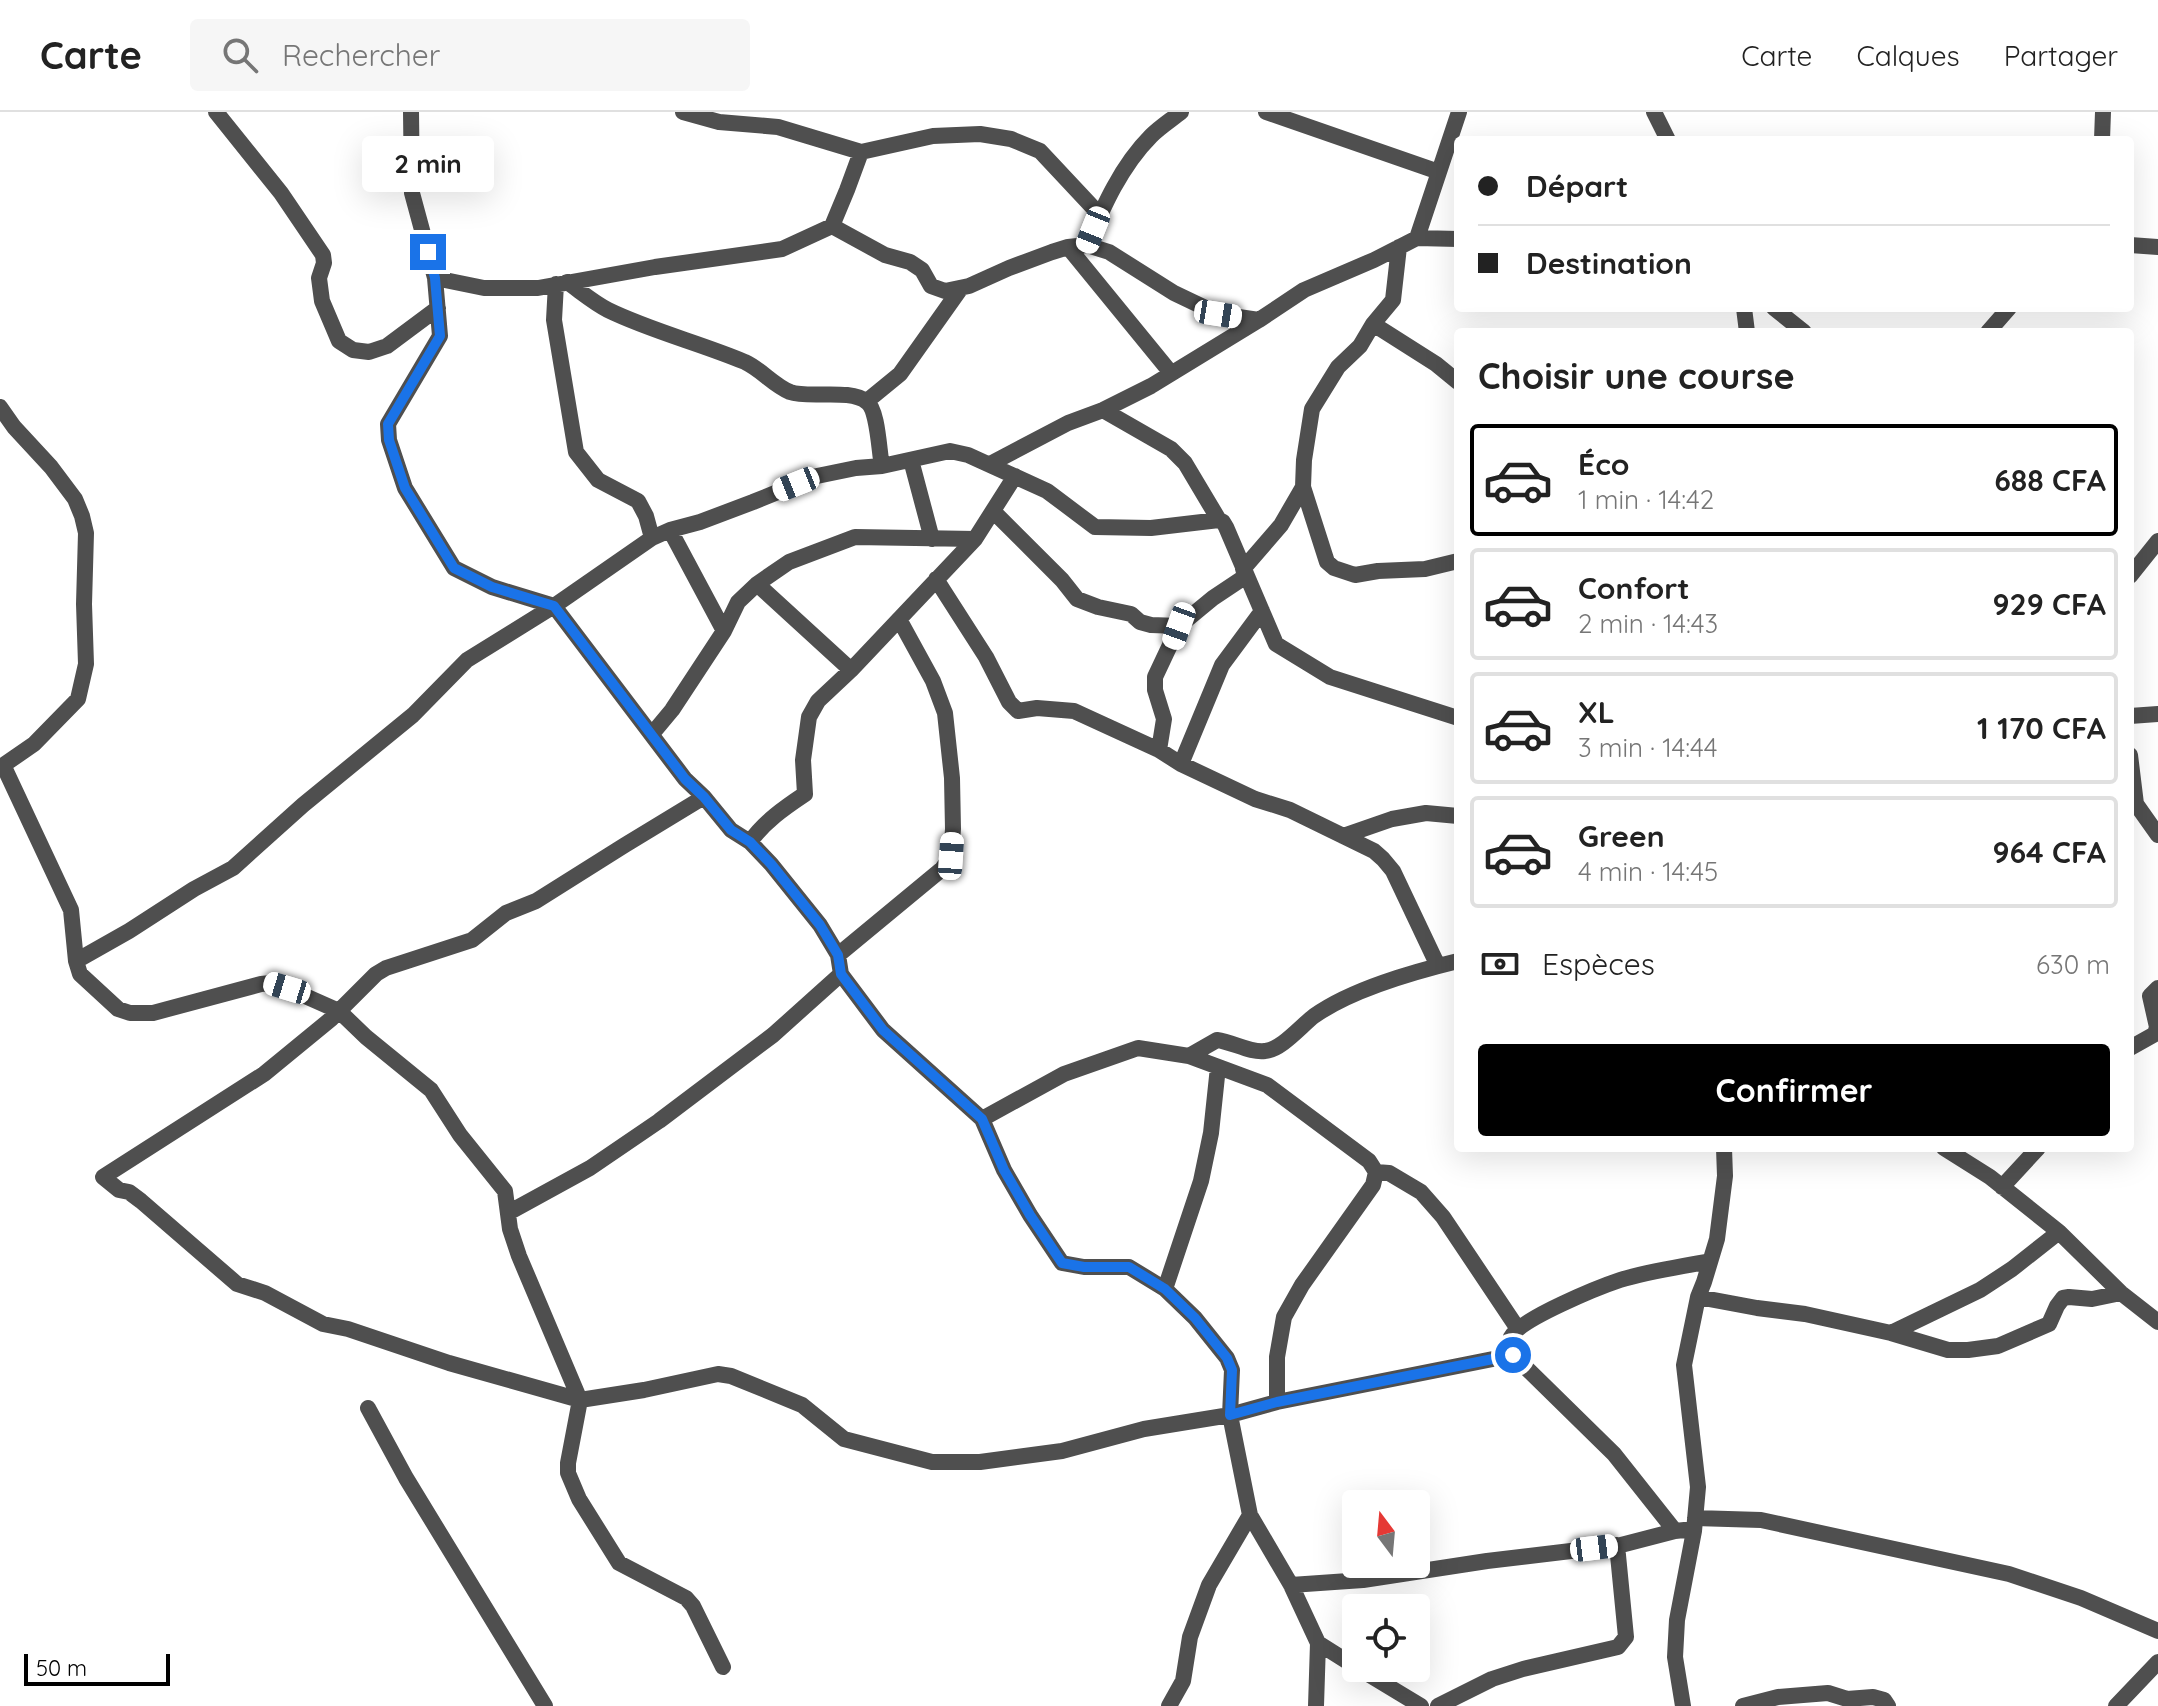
<!DOCTYPE html>
<html lang="fr">
<meta charset="utf-8">
<style>
:root{--surface:#fff;--page:#f6f6f6;--text:#222;--muted:#767676;--line:#e0e0e0;--accent:#000}
body{margin:0;font-family:Quicksand,sans-serif;background:var(--page);color:var(--text);height:100vh;display:flex;flex-direction:column;font-size:30px;white-space:nowrap}
*{box-sizing:border-box;margin:0}
p{font-size:26px;color:var(--muted)}
.icon{flex:none;width:44px;height:44px;fill:none;stroke:currentColor;stroke-width:2;stroke-linecap:round;stroke-linejoin:round}
.map{position:relative;flex:1;overflow:hidden}
.sheet{position:absolute;left:1454px;top:216px;width:680px;height:824px;display:flex;flex-direction:column;background:var(--surface);border-radius:8px;box-shadow:0 8px 32px #0002}
.sheet>*{flex:none}
.banner{position:absolute;left:1454px;top:24px;width:680px;height:176px;border-radius:8px;box-shadow:0 8px 32px #0002;display:grid;align-content:center;height:176px;padding:0 24px;background:var(--surface)}
.needle{width:52px;rotate:344deg}
.fabs{position:absolute;left:1342px;top:1378px;display:grid;gap:16px}
.fabs a{display:grid;place-items:center;width:88px;height:88px;border-radius:8px;background:var(--surface);box-shadow:0 8px 32px #0002;font-size:40px}
.scale{position:absolute;left:24px;bottom:20px;width:146px;box-sizing:border-box;padding-left:8px;border:4px solid #000;border-top:0;font-size:22px;line-height:28px;white-space:nowrap;color:#000;-webkit-text-stroke:6px #fff;paint-order:stroke}
.end{position:absolute;width:36px;height:36px;margin:-18px;border:10px solid #1a73e8;background:#fff;box-shadow:0 0 0 4px #fff}
.from{border-radius:50%}
.bubble{position:absolute;height:56px;border-radius:8px;background:var(--surface);box-shadow:0 8px 32px #0002;font-size:26px;font-weight:700;line-height:56px;text-align:center}
.car{position:absolute;width:24px;height:48px;margin:-24px -12px;border-radius:10px;box-shadow:0 0 6px 2px #0007;background:linear-gradient(#fff 24%,#345 0 40%,#fff 0 76%,#345 0 86%,#fff 0)}
.banner b{display:flex;align-items:center;gap:28px;height:76px;font-size:30px}
.banner b+b{border-top:2px solid var(--line)}
.banner i{width:20px;height:20px;background:var(--text)}
ul{padding:0;list-style:none}
li{display:flex;align-items:center;gap:24px;height:112px;margin:0 16px 12px;padding:0 8px;border:4px solid var(--line);border-radius:8px}
li div{flex:1}
li b{display:block;font-size:30px}
li em{font-style:normal;font-weight:700}
li.on{border-color:var(--accent)}
li>.icon{width:72px;height:72px;stroke-width:1.5}
h2{padding:0 24px;font-size:36px;line-height:96px}
.pay{display:flex;align-items:center;gap:20px;height:88px;padding:0 24px;font-size:30px}
.pay p{margin-inline-start:auto}
.button{display:flex;gap:16px;margin-top:auto;padding:16px 24px}
.button a{flex:1;height:92px;border-radius:8px;background:var(--accent);color:#fff;font-size:32px;font-weight:700;line-height:92px;text-align:center}
header{display:flex;align-items:center;gap:48px;box-sizing:border-box;height:112px;padding:0 40px;background:var(--surface);border-bottom:2px solid var(--line)}
header strong{font-size:38px}
nav{display:flex;gap:44px;margin-inline-start:auto;font-size:28px}
.search{width:560px;height:72px;background:var(--page);display:flex;align-items:center;gap:20px;box-sizing:border-box;padding:0 28px;border-radius:8px;color:var(--muted);font-size:30px}
.map>svg:first-child{display:block}
.lines{fill:none;stroke-linecap:round;stroke-linejoin:round}
.minor{stroke:#4f4f4f;stroke-width:16}
.route{stroke:#1a73e8;stroke-width:10}
</style>
<header>
<strong>Carte</strong>
<div class="search"><svg class="icon" aria-label="search" viewBox="0 0 24 24"><circle cx="10" cy="10" r="6"/><path d="M15 15l6 6"/></svg>Rechercher</div>
<nav><a>Carte</a><a>Calques</a><a>Partager</a></nav>
</header>
<div class="map">
<svg width="2158" height="1594" viewBox="0 0 2158 1594">
<rect width="100%" height="100%" fill="#fff"/>
<g class="lines">
<path class="minor" d="M216 0 281 81 323 143 324 151 319 166 322 189 339 229 353 238 369 240 387 234 438 196
M411 0 412 81 435 166 440 224 388 312 389 328 405 376 454 456 492 475 554 494 685 667 704 685 731 718 750 730 771 752 820 813 838 843 841 862 883 918 982 1007 1004 1058 1030 1103 1062 1151 1084 1155H1129L1165 1177 1195 1206 1227 1246 1232 1258 1230 1303 1250 1403 1291 1473 1318 1531 1356 1555
M1266 0 1439 60
M1654 0 1668 28
M2102 28 2103 0
M861 40 933 24 980 22 1011 27 1040 39 1099 102
M832 114 885 143 910 150 922 158 931 174 945 179 969 174 1009 156 1052 140 1068 135 1087 133 1109 140 1174 181 1218 202 1259 208
M1417 126 1459 0
M1087 133C1103 95 1121 54 1151 24 1160 15 1171 8 1181 0
M2130 133 2158 135
M1068 135 1171 261
M435 166 484 176H538L655 155 782 137 832 114 847 78 861 40 778 15 719 10 683 0
M567 170C580 179 594 191 608 198 651 219 700 231 745 250 762 258 773 273 790 280 809 287 850 276 867 290 878 298 879 340 882 354
M556 172 554 208 576 340 598 368 638 389 646 404 652 426
M1744 196 1747 220
M1774 196 1804 220
M1373 212 1436 252 1458 270
M1988 220 2009 196
M867 289 900 262 961 176
M0 295 14 315 51 355 75 387 82 404 86 421 84 492 86 552 78 587 34 632 5 652 4 655 71 798 76 849 80 862 118 897 130 901H153L261 872 271 871 287 876 339 899 366 925 431 978 460 1023 505 1079 510 1117 519 1144 580 1288 568 1351V1361L579 1387 619 1451 686 1486 693 1494 723 1555
M1103 298 1171 337 1185 351 1219 408
M911 348 932 427
M990 352 1068 311 1103 298 1151 274 1259 208 1304 178 1374 148 1417 126 1458 127
M1303 375 1327 450 1334 456 1355 463 1378 459 1425 457 1458 449
M993 399 1062 468 1077 487 1098 495 1131 502 1140 510 1151 513 1179 514
M670 418 724 519
M1243 457 1281 413 1303 375 1304 348 1312 297 1338 255 1360 234 1373 212 1393 188 1399 135
M2130 464 2158 429
M936 467 986 545 1009 590 1018 599 1037 596 1074 599 1159 638 1181 652 1255 687 1290 698 1374 739 1383 747 1393 759 1438 854
M757 472 851 558
M2130 604 2158 602
M652 622 672 598 724 519 738 490 757 472 789 450 855 425 975 427
M1159 638 1164 607 1155 578V565L1179 514 1213 486 1246 464
M2130 643 2136 692 2158 723
M1181 652 1222 553 1262 499
M704 685 625 733 536 789 506 801 472 828 386 856 376 862 331 907 264 962 103 1065 119 1078 129 1080 141 1089 237 1172 265 1181 323 1212 348 1217 449 1251 580 1288 644 1278 718 1262 731 1264 802 1293 844 1327 932 1350H980L1062 1339 1144 1317 1230 1303 1277 1290 1513 1243C1511 1237 1508 1232 1511 1225 1520 1207 1599 1175 1620 1168 1649 1159 1680 1155 1710 1149
M1343 724 1392 707 1426 701 1458 704
M750 730C764 710 784 696 805 682L803 648 809 605 818 589 851 558 975 427 1015 364
M838 843 942 757 951 744 953 717 952 666 945 601 933 569 899 507
M76 849 129 819 194 777 233 756 303 693 413 603 467 548 554 494 652 426 670 418 700 410 753 390 817 364 856 356 882 354 950 339 968 343 1047 379 1095 415 1151 416 1219 408 1223 410 1226 415 1276 532 1330 565 1458 606
M2130 936 2155 922 2157 915 2150 884 2158 876
M1189 944 1217 928C1233 930 1250 941 1265 939 1281 938 1301 914 1314 904 1352 877 1413 860 1458 849
M982 1007 1064 962 1138 936 1189 944 1267 973 1369 1049 1376 1060 1373 1073 1302 1173 1284 1205 1277 1245V1290
M1944 1036 1990 1065 2059 1120 2121 1181 2158 1210
M1376 1060 1389 1061 1421 1080 1443 1105 1518 1217
M2002 1075 2038 1036
M508 1101 590 1056 659 1009 773 923 841 862
M1165 1177 1201 1069 1211 1021 1218 955
M1698 1185 1757 1196 1805 1202 1891 1221 1948 1238H1968L1998 1234 2049 1212 2057 1194 2063 1186 2069 1185 2092 1187 2121 1181
M1891 1221 1980 1178 2012 1157 2059 1120
M1513 1243 1614 1342 1675 1419
M368 1296 406 1366 545 1594
M1695 1406 1761 1408 2009 1462 2081 1486 2158 1519
M1291 1473 1363 1468 1487 1449 1621 1433 1675 1419 1694 1417
M1358 1556 1421 1594
M1169 1594 1183 1569 1190 1525 1209 1473 1250 1403
M1316 1594 1318 1531
M1438 1594 1492 1567 1523 1557 1618 1535 1626 1525 1617 1433
M1683 1594 1675 1545 1677 1508 1694 1419 1698 1375 1684 1253 1698 1185 1704 1170 1717 1127 1725 1064 1724 1036
M1743 1594 1778 1585 1828 1581 1847 1587 1873 1585 1884 1588 1888 1594
M2116 1594 2158 1550"/>
</g>
<g class="lines">
<path class="route" d="M428 140 435 166 440 224 388 312 389 328 405 376 454 456 492 475 554 494 685 667 704 685 731 718 750 730 771 752 820 813 838 843 841 862 883 918 982 1007 1004 1058 1030 1103 1062 1151 1084 1155H1129L1165 1177 1195 1206 1227 1246 1232 1258 1230 1303 1277 1290 1513 1243"/>
</g>
</svg>
<div class="fabs">
<a><svg class="needle" viewBox="-14 -14 28 28"><path d="M0-13l5 13h-10z" fill="#e53935"/><path d="M0 13l5-13h-10z" fill="#767676"/></svg></a>
<a><svg class="icon" aria-label="locate" viewBox="0 0 24 24"><circle cx="12" cy="12" r="6"/><path d="M12 2v4M12 18v4M2 12h4M18 12h4"/></svg></a>
</div>
<div class="scale">50 m</div>
<i class="end from" style="left:1513px;top:1243px"></i>
<i class="end" style="left:428px;top:140px"></i>
<div class="bubble" style="left:362px;top:24px;width:132px">2 min</div>
<i class="car" style="left:1093px;top:118px;rotate:202deg"></i>
<i class="car" style="left:1218px;top:202px;rotate:99deg"></i>
<i class="car" style="left:796px;top:372px;rotate:248deg"></i>
<i class="car" style="left:1179px;top:514px;rotate:200deg"></i>
<i class="car" style="left:951px;top:744px;rotate:4deg"></i>
<i class="car" style="left:287px;top:876px;rotate:287deg"></i>
<i class="car" style="left:1594px;top:1436px;rotate:83deg"></i>
<div class="banner">
<b><i class="from"></i>Départ</b>
<b><i></i>Destination</b>
</div>
<section class="sheet">
<h2>Choisir une course</h2>
<ul>
<li class="on"><svg class="icon" aria-label="car" viewBox="0 0 24 24"><path d="M5 17H2v-5l4-1 3-4h7l3 4 3 1v5h-3M9 17h6M6 11h13"/><circle cx="7" cy="17" r="2"/><circle cx="17" cy="17" r="2"/></svg><div><b>Éco</b><p>1 min · 14:42</p></div><em>688 CFA</em></li>
<li><svg class="icon" aria-label="car" viewBox="0 0 24 24"><path d="M5 17H2v-5l4-1 3-4h7l3 4 3 1v5h-3M9 17h6M6 11h13"/><circle cx="7" cy="17" r="2"/><circle cx="17" cy="17" r="2"/></svg><div><b>Confort</b><p>2 min · 14:43</p></div><em>929 CFA</em></li>
<li><svg class="icon" aria-label="car" viewBox="0 0 24 24"><path d="M5 17H2v-5l4-1 3-4h7l3 4 3 1v5h-3M9 17h6M6 11h13"/><circle cx="7" cy="17" r="2"/><circle cx="17" cy="17" r="2"/></svg><div><b>XL</b><p>3 min · 14:44</p></div><em>1 170 CFA</em></li>
<li><svg class="icon" aria-label="car" viewBox="0 0 24 24"><path d="M5 17H2v-5l4-1 3-4h7l3 4 3 1v5h-3M9 17h6M6 11h13"/><circle cx="7" cy="17" r="2"/><circle cx="17" cy="17" r="2"/></svg><div><b>Green</b><p>4 min · 14:45</p></div><em>964 CFA</em></li>
</ul>
<div class="pay"><svg class="icon" aria-label="cash" viewBox="0 0 24 24"><path d="M3 7h18v10H3z"/><circle cx="12" cy="12" r="2"/></svg>Espèces<p>630 m</p></div>
<div class="button"><a>Confirmer</a></div>
</section>
</div>
